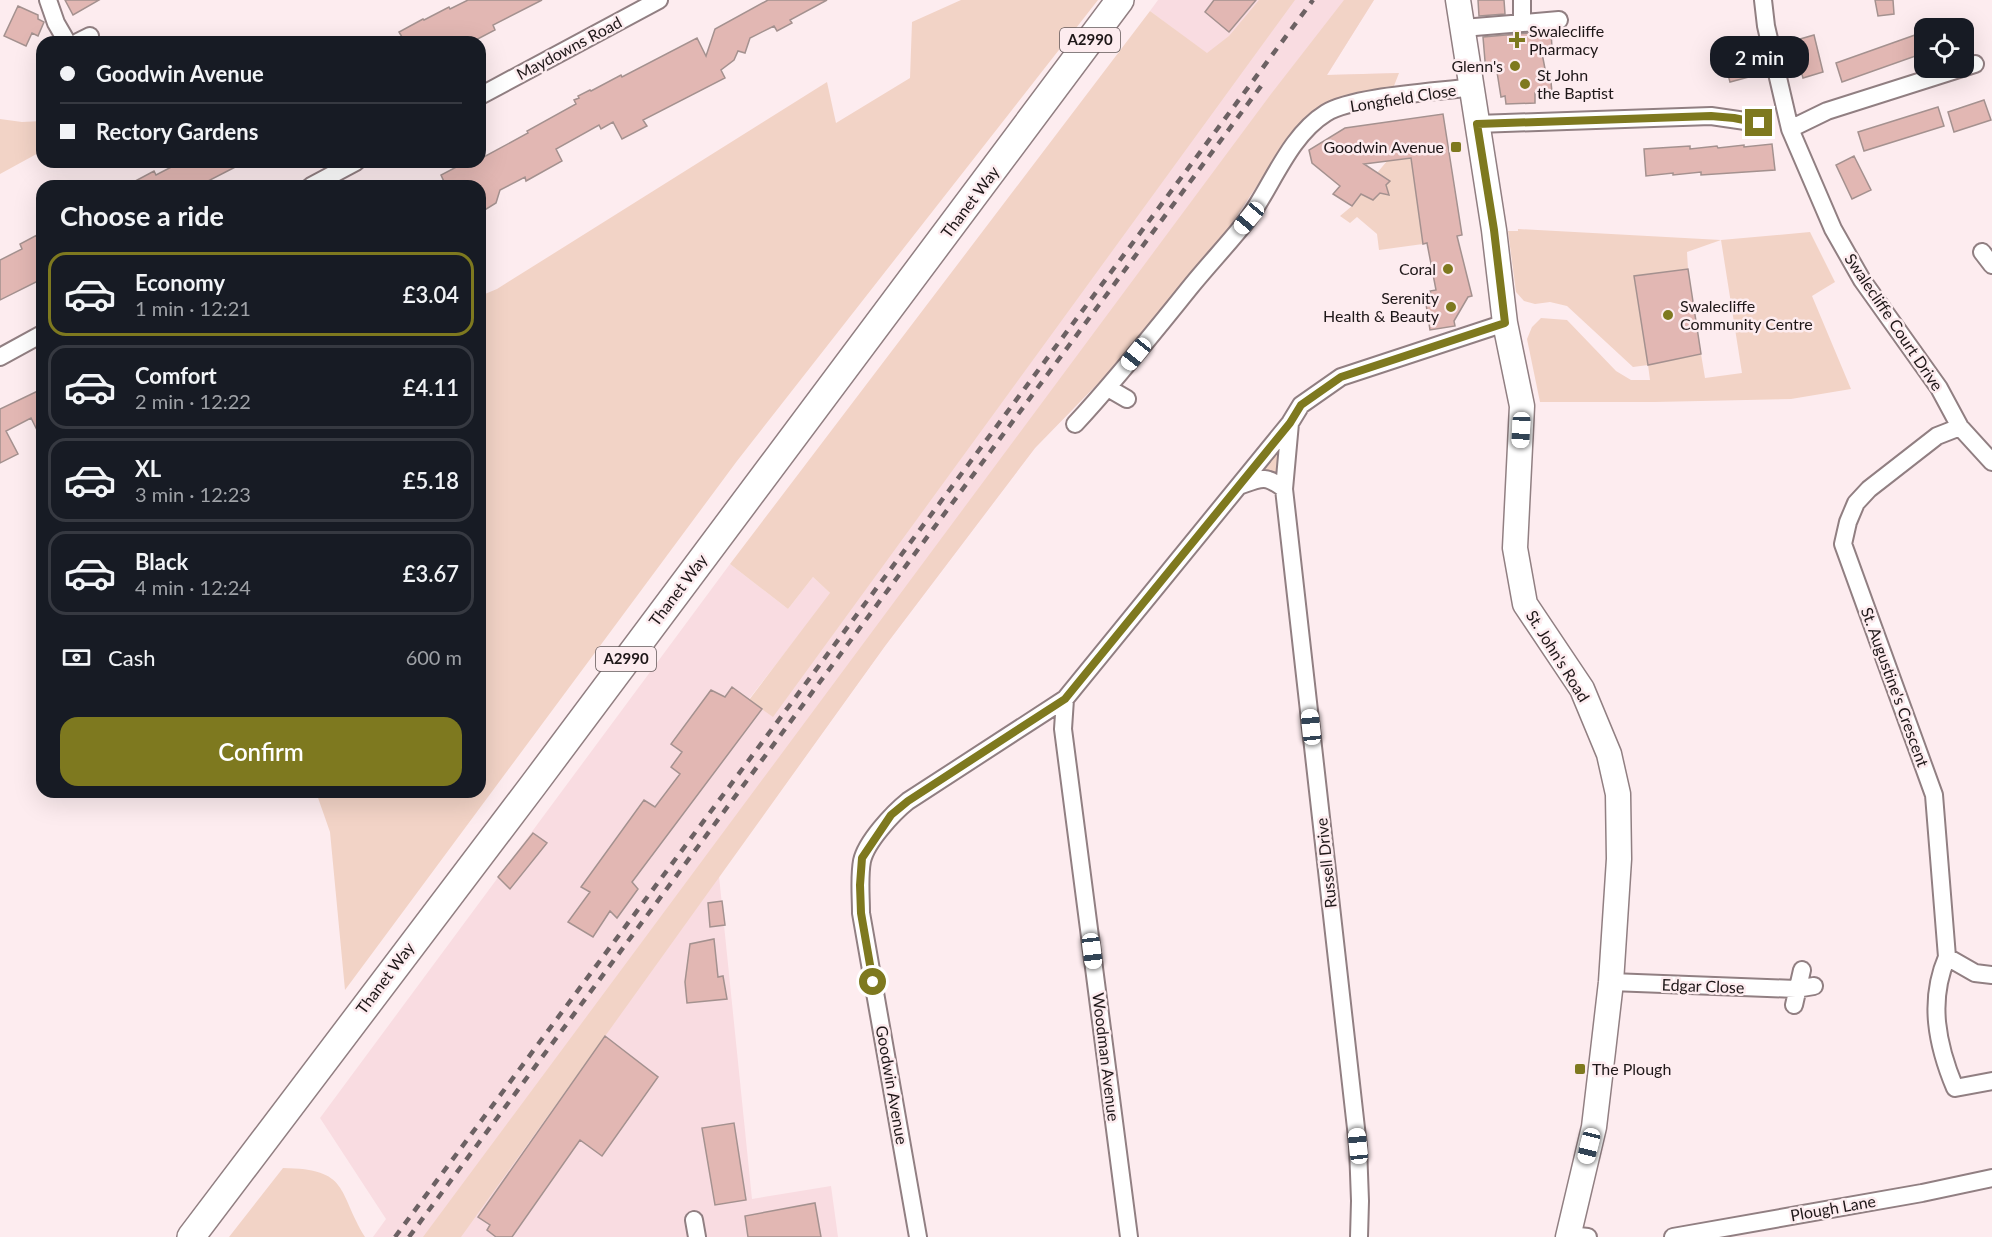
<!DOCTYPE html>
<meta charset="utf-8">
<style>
:root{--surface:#171b24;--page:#242831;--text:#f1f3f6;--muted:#9ea1a6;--line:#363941;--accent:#7e791f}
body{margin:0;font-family:Lato,sans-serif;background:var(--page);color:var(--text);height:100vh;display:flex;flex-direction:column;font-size:22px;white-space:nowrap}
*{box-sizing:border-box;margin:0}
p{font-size:20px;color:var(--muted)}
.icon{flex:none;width:33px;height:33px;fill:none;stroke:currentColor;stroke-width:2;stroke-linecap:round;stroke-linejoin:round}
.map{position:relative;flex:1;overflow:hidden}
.drawer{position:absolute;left:36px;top:180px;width:450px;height:618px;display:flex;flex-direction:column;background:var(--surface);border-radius:18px;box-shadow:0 6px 24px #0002}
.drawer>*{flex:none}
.guide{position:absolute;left:36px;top:36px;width:450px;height:132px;border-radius:18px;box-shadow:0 6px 24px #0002;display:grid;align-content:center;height:132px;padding:0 24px;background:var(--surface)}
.controls{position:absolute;left:1914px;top:18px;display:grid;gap:12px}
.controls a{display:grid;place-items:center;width:60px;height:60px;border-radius:12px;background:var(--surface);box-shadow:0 6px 24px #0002;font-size:30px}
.end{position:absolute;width:27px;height:27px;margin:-14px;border:8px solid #7e791f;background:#fff;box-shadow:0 0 0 3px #fff}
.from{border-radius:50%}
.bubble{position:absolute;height:42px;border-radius:18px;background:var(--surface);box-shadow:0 6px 24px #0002;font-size:20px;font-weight:600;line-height:42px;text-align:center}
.car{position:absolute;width:18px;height:36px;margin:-18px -9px;border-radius:8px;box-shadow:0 0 4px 2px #0007;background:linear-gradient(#fff 24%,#345 0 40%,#fff 0 76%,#345 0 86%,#fff 0)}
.guide b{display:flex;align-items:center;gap:21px;height:57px;font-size:22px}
.guide b+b{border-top:2px solid var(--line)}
.guide i{width:15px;height:15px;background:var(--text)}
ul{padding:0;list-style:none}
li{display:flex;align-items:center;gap:18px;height:84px;margin:0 12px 9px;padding:0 12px;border:3px solid var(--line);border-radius:18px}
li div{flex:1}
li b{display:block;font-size:22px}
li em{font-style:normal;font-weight:600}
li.on{border-color:var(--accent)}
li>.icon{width:54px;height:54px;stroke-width:1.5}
h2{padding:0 24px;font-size:27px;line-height:72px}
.pay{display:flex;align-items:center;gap:15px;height:66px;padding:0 24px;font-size:22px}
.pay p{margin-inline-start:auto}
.action{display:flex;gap:12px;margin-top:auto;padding:12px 24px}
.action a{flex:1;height:69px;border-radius:18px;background:var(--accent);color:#fff;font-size:24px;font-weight:600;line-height:69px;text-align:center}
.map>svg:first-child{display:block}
.built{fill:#f9dce1}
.green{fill:#f2d3c6;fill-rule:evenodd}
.building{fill:#e2b7b3;stroke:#a4918f;stroke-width:1.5}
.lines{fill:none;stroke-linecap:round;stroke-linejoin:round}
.minor-casing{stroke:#917f82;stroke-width:20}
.secondary-casing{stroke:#917f82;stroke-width:27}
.primary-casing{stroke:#917f82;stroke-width:30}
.minor{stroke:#fff;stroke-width:16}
.secondary{stroke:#fff;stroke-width:24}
.primary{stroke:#fff;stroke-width:27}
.rail{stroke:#6c6163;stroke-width:4.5;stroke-dasharray:8 8;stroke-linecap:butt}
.route{stroke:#7e791f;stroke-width:8}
.poi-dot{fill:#7e791f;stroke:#fdecef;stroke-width:2}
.labels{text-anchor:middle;stroke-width:5;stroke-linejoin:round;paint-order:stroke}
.shield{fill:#fdecef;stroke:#615758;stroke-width:1.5}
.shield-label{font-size:15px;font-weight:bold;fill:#1e1718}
.poi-label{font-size:16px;fill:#1e1718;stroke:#fdecef;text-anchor:start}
.street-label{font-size:16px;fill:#1e1718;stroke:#fdecef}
</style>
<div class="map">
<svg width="1992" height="1237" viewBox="0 0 1992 1237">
<rect width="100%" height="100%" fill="#fdecef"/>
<path class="built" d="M1158 0H1374L1327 75 1399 73 1332 105 1299 123 1222 238 1112 369 1035 448 885 646 719 876 752 1199 831 1186 838 1237H373L386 1219 320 1118 730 564 788 609 813 577 831 594 749 699 773 716 1206 53 1150 11Z"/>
<path class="green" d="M961 0H1098L737 461 345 990 330 832 316 792H480V296L497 289 827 82 836 123 910 78 912 22Z
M1259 0H1295L773 717 749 700 830 593 813 577 788 609 730 564 1150 11 1207 53 1229 36Z
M1344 0H1374L1327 75 1399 73 1392 91 1332 105 1299 123 1222 238 1112 369 1035 448 885 646 461 1237H423L1271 94Z
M0 119 22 122 42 121V151L0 174Z
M1411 158 1423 244 1379 250 1377 234 1357 217 1350 223 1340 216 1352 206 1361 194 1373 200 1380 193 1388 195 1386 185 1390 181 1377 173 1387 161Z
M1518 229 1721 240 1810 232 1835 282 1812 296 1851 389 1791 399 1655 402H1540L1527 339 1532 327 1541 318 1567 320 1616 371 1631 380H1650L1648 365 1633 367 1567 306 1550 302 1535 304 1524 301 1516 292 1508 231H1518ZM1721 240 1742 373 1705 378 1701 354 1648 365 1634 277 1688 269 1687 252Z
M1290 423 1284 489 1273 480 1238 486Z
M283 1168C350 1169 337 1191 365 1237H229Z"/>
<path class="building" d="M65 0H99L73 15Z
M468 0H542L493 25 495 30 472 42H405L399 32 423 19 424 20 449 7 450 9Z
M768 0H827L790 20 792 23 777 31 774 26 750 38 745 53 738 51 734 60 721 70 725 78 643 120 647 126 622 139 613 122 601 129 599 125 556 149 562 161 526 181 525 177 500 190 496 203 480 213V186H446L441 175 462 164 464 167 475 162H480V159L528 133 527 131 576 104 574 100 579 98 578 96 590 90 591 91 621 75 622 77 697 38 706 56 715 29Z
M1214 0H1256L1229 32 1205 12Z
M1478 0H1504L1505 14 1479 16Z
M1875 0H1893L1894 14 1878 16Z
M18 6 38 15V19L44 22 38 36 32 33 26 46 4 36Z
M1551 31 1552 48H1541L1546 74 1550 73 1552 92 1535 93V103L1506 104 1505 96 1501 97 1497 72 1486 73 1483 37Z
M1924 34V53L1842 82 1836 63 1915 35 1916 37Z
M1814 35 1823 72 1803 78 1793 41Z
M1742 51 1749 77 1730 82 1723 56Z
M1984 100 1991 120 1954 132 1948 112Z
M1938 107 1944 126 1864 151 1858 132Z
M1443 114 1462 235 1457 236 1472 296 1468 297 1454 321 1455 326 1430 330 1426 304 1433 303 1430 291 1436 290 1427 243 1423 244 1411 158 1364 164 1390 181 1386 185 1389 195 1380 193 1373 200 1361 194 1352 206 1333 194 1340 186 1312 163 1309 150 1345 128Z
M1772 144 1775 170 1701 175V172L1673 175V173L1646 176 1644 149 1690 146V149L1717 146 1718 148 1744 145V147Z
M1854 156 1871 190 1852 199 1836 165Z
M181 162H245L206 182 208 186H126L154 171 156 175Z
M37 235 42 244V279L0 300V260L22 249 20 244Z
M1688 269 1701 354 1648 365 1634 276Z
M42 389V440L31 418 6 431 18 454 0 463V409Z
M732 687 762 709 632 882 638 889 617 918 610 911 593 937 568 922 590 892 581 887 644 800 655 807 680 774 671 767 682 752 671 744 711 690 725 697Z
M533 833 547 843 510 889 498 877Z
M722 901 725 925 710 927 708 903Z
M714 939 718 977 723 976 727 999 687 1003 685 982 690 944Z
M605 1036 658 1077 602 1156 580 1140 512 1237H496L487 1230 490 1225 478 1217Z
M734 1123 746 1200 715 1205 702 1128Z
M815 1203 821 1237H748L745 1216Z"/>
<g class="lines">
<g class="minor-casing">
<path id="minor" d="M48 0 56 23 67 42
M1763 0 1766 26 1790 129 1833 229 1862 280 1939 388 1960 427 1992 462
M1522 23V0
M1463 28 1559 20
M78 42 90 36
M480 96 659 0
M1477 124 1711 116 1759 123
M1790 129 1827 111 1975 64
M311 186 356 162
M1982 252 1992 265
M0 357 42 334
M1108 388 1127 399
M1290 423 1284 489 1358 1146 1360 1201 1359 1237
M1075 424C1116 380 1154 332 1192 285 1210 263 1230 242 1248 219 1272 186 1289 136 1326 113 1354 96 1437 92 1473 87
M1960 427 1937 436 1869 489 1856 503 1848 522 1843 544 1934 795 1947 957 1975 973 1992 975
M1239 486C1261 478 1265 474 1284 489
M1065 699 1063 729 1129 1237
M1947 957C1928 1001 1937 1045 1955 1088L1992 1081
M1611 982 1796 989 1814 986
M1794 1005 1802 970
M694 1220 697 1237
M1569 1235 1588 1237
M918 1237 861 913C861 896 859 877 862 861 866 842 893 813 908 801L1065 699 1290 423 1301 405 1341 377 1505 323
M1673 1237 1922 1193 1992 1178"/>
</g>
<g class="secondary-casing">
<path id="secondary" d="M1458 0 1494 230 1505 323 1522 406 1515 548 1525 604 1582 689 1609 754 1618 794 1619 859 1611 982 1603 1051 1594 1127 1568 1237"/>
</g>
<g class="primary-casing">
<path id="primary" d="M191 1237 534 784 1120 0"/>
</g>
<use href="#minor" class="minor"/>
<use href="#secondary" class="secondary"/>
<use href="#primary" class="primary"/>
<path class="rail" d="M395 1237 1313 0
M409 1237 1264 82"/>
</g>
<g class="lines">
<path class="route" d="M873 982 861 913 860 885 862 858 891 815 908 801 1065 699 1290 423 1301 405 1341 377 1505 323 1494 230 1477 124 1711 116 1734 118 1759 123"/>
</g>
<g class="poi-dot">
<path d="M1514 31h6v6h6v6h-6v6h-6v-6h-6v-6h6z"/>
<circle cx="1515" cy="66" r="6"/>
<circle cx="1525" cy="84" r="6"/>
<rect x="1450" y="141" width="12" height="12" rx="3"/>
<circle cx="1448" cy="269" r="6"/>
<circle cx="1451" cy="307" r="6"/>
<circle cx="1668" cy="315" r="6"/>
<rect x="1574" y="1063" width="12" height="12" rx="3"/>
</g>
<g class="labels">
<g class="shield">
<rect x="1060" y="28" width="60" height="24" rx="4.5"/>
<rect x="596" y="647" width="60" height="24" rx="4.5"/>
</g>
<g class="shield-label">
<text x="1090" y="45">A2990</text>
<text x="626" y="664">A2990</text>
</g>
<g class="poi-label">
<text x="1529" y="37">Swalecliffe<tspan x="1529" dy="18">Pharmacy</tspan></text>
<text x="1503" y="72" text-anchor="end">Glenn's</text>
<text x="1537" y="81">St John<tspan x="1537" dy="18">the Baptist</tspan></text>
<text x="1444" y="153" text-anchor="end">Goodwin Avenue</text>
<text x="1436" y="275" text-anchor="end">Coral</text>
<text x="1439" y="304" text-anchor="end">Serenity<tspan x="1439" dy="18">Health &amp; Beauty</tspan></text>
<text x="1680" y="312">Swalecliffe<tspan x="1680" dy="18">Community Centre</tspan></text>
<text x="1592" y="1075">The Plough</text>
</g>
<g class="street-label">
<text transform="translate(569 48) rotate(-28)" y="6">Maydowns Road</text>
<text transform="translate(1403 98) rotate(-9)" y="6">Longfield Close</text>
<text transform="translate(970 202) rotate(-53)" y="6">Thanet Way</text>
<text transform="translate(1894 322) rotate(56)" y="6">Swalecliffe Court Drive</text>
<text transform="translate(678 590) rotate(-53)" y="6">Thanet Way</text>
<text transform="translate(1558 656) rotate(58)" y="6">St. John's Road</text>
<text transform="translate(1895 687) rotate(70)" y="6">St. Augustine's Crescent</text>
<text transform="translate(1326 863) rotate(-96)" y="6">Russell Drive</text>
<text transform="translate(385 978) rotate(-53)" y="6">Thanet Way</text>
<text transform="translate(1703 986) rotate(2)" y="6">Edgar Close</text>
<text transform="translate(1106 1057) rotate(83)" y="6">Woodman Avenue</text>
<text transform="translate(892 1085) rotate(80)" y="6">Goodwin Avenue</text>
<text transform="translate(1833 1208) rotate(-10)" y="6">Plough Lane</text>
</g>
</g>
</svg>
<div class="controls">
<a><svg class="icon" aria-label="locate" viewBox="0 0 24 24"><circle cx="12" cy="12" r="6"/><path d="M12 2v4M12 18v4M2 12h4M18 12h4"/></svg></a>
</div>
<i class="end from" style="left:873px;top:982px"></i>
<i class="end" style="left:1759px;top:123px"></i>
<div class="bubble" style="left:1710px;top:36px;width:99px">2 min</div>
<i class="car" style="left:1249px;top:218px;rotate:220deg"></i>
<i class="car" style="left:1136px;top:354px;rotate:219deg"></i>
<i class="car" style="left:1521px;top:430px;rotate:183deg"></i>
<i class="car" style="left:1311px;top:727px;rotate:354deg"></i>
<i class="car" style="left:1092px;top:951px;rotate:173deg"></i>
<i class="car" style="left:1358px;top:1146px;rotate:354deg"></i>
<i class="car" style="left:1589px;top:1146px;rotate:194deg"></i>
<div class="guide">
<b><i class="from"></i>Goodwin Avenue</b>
<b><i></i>Rectory Gardens</b>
</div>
<section class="drawer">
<h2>Choose a ride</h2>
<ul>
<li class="on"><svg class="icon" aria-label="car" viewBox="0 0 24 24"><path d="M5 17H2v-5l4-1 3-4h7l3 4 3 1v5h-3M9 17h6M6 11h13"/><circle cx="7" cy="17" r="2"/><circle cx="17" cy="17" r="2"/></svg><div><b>Economy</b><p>1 min · 12:21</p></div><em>£3.04</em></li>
<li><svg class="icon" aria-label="car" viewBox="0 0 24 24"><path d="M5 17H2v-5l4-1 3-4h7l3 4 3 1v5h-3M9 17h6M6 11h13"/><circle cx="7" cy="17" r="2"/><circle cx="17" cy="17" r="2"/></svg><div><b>Comfort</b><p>2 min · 12:22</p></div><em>£4.11</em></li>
<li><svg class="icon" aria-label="car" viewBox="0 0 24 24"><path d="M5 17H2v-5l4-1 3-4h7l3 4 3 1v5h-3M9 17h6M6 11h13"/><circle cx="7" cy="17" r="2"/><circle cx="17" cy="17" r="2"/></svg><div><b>XL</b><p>3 min · 12:23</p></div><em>£5.18</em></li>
<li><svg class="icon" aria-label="car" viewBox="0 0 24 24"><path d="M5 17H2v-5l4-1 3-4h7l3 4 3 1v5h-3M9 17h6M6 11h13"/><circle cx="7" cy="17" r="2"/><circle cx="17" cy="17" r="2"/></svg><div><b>Black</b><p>4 min · 12:24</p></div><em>£3.67</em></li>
</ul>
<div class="pay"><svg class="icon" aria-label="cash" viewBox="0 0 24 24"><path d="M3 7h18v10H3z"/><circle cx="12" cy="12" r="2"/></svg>Cash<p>600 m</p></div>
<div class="action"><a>Confirm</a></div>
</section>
</div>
